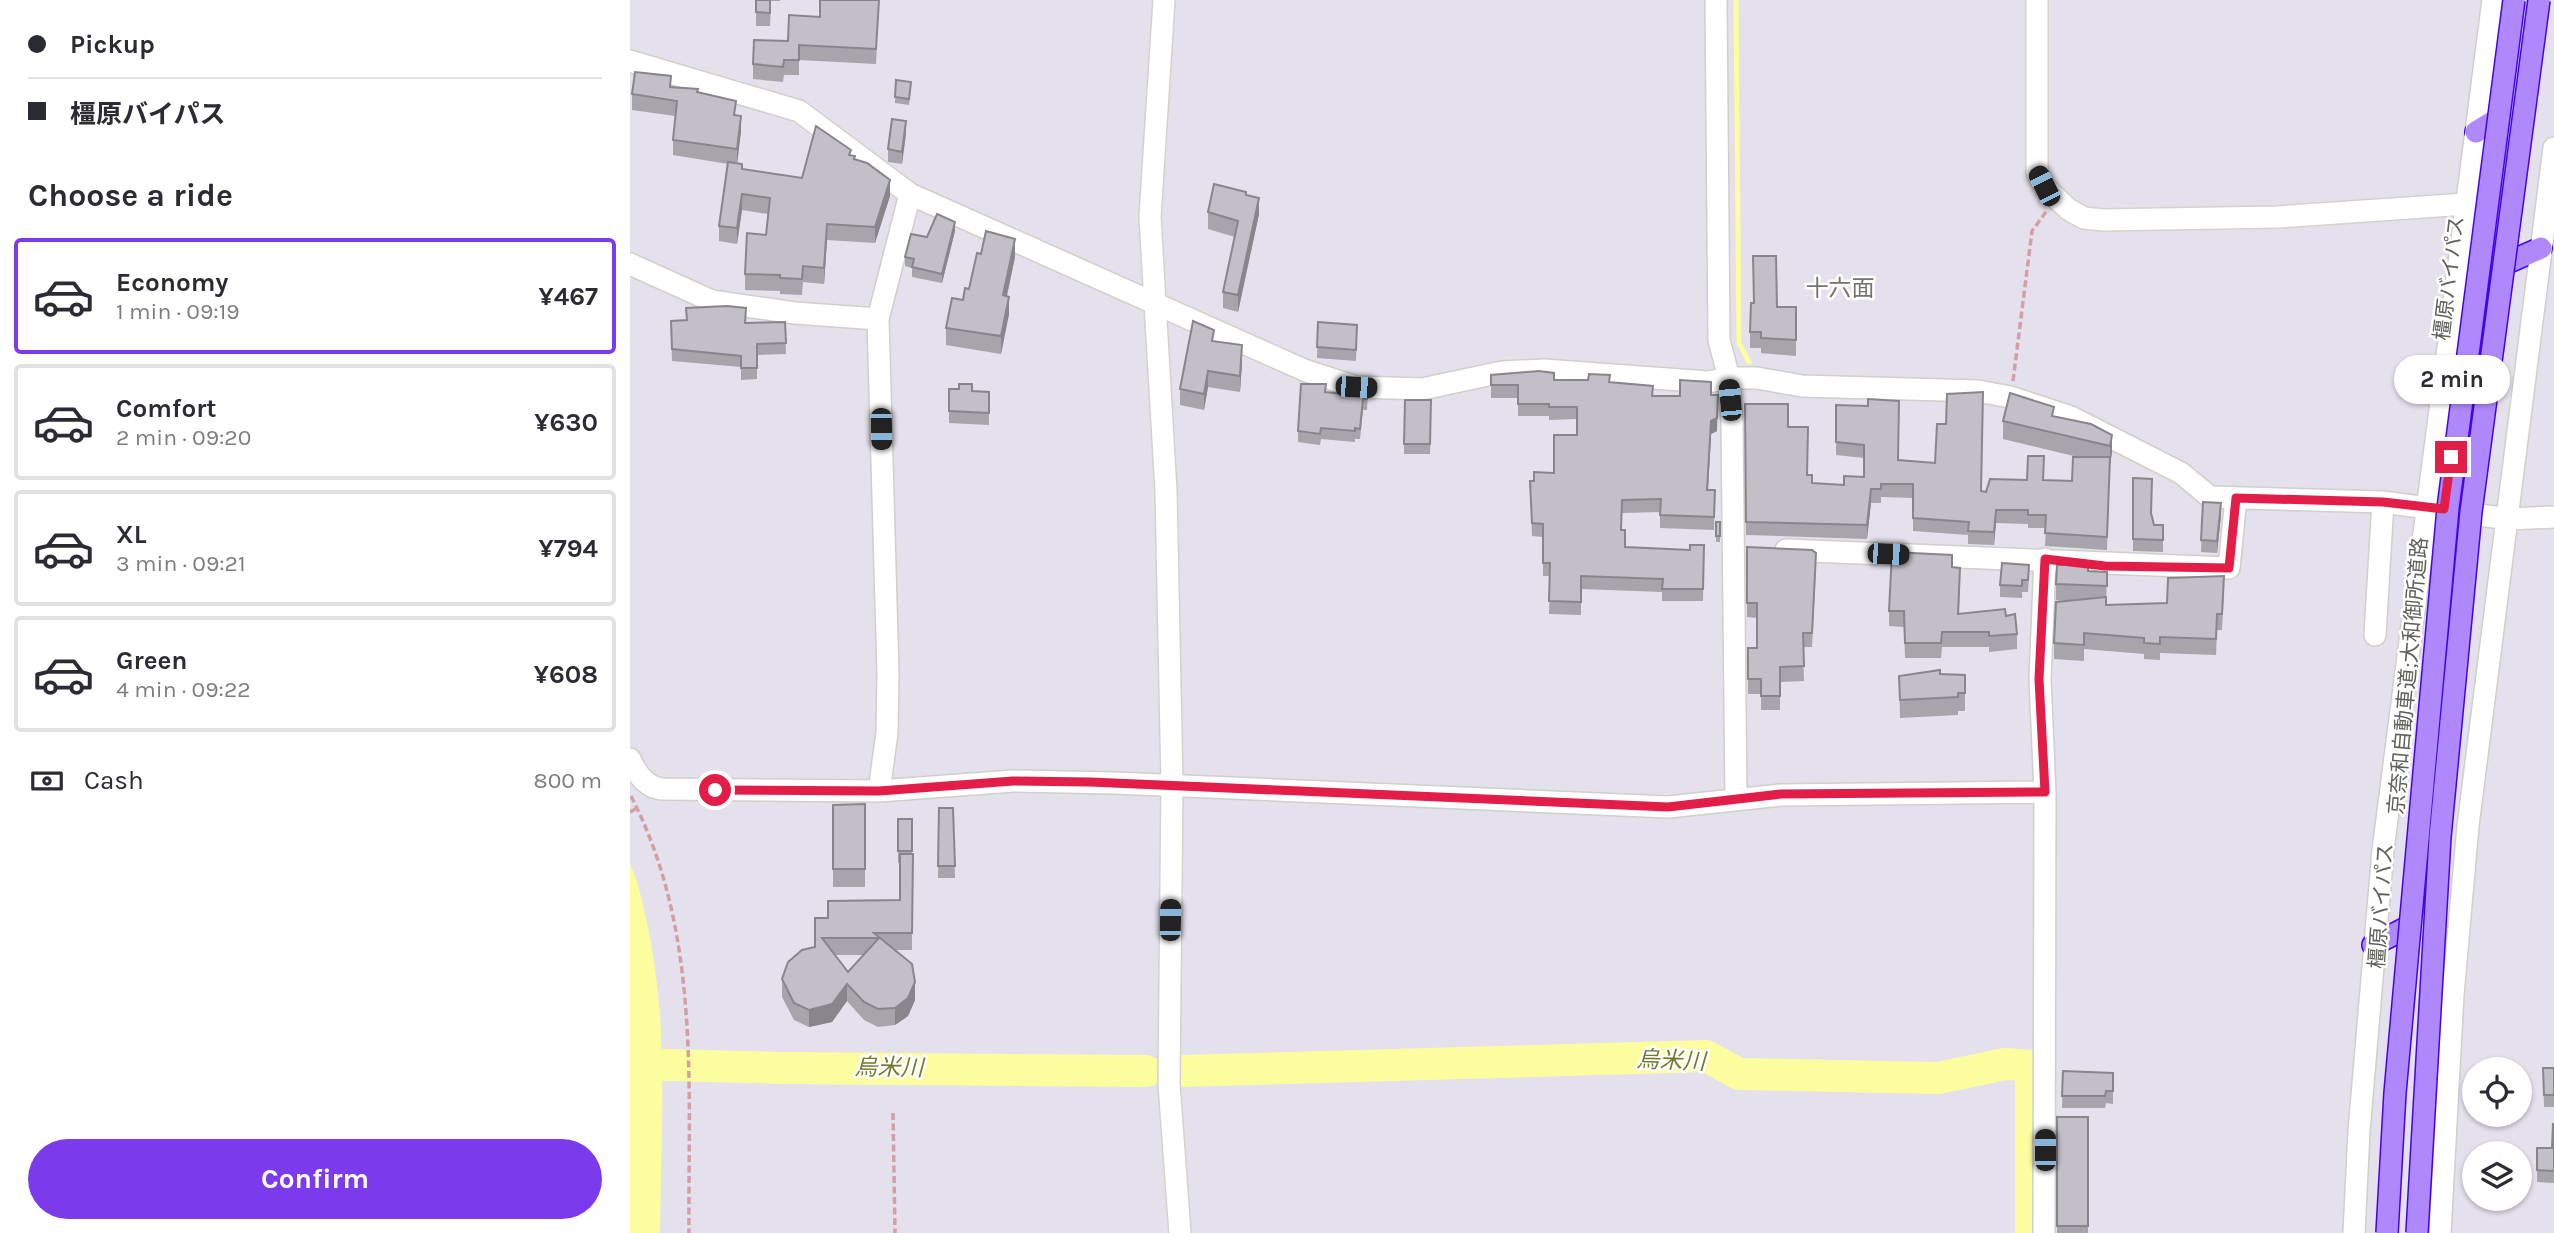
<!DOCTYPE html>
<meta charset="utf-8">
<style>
:root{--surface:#fff;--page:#f7f7f7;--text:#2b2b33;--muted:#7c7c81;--line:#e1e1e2;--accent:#7c3aed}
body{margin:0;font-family:Karla,"Noto Sans JP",sans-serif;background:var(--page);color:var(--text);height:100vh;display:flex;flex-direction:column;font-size:26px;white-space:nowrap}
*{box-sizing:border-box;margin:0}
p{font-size:23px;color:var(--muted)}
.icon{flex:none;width:38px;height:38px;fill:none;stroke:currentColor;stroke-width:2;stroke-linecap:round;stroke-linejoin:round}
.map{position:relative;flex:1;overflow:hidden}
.drawer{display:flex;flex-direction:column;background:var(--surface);width:630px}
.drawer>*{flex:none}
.top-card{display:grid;align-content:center;height:154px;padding:0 28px;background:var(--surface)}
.fabs{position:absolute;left:1832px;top:1057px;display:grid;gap:14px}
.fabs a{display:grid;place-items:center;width:70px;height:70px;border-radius:50%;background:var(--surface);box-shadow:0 2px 5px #0004;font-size:35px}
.end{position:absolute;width:32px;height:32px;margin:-16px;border:9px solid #e11d48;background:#fff;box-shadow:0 0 0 4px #fff}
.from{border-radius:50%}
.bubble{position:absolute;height:49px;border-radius:24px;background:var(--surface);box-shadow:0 2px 5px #0004;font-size:23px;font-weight:700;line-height:49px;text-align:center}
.car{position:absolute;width:21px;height:42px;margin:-21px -10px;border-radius:9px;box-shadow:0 0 5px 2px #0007;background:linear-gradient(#222 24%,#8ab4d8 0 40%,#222 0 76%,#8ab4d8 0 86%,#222 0)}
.top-card b{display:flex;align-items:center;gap:24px;height:66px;font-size:26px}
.top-card b+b{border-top:2px solid var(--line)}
.top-card i{width:18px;height:18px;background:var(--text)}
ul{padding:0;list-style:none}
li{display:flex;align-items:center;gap:21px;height:116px;margin:0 14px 10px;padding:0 14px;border:4px solid var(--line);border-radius:7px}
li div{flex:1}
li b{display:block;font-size:26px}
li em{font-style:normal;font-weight:700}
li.current{border-color:var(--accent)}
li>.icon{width:63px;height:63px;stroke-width:1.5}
h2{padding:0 28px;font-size:32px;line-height:84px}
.pay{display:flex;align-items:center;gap:18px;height:77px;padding:0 28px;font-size:26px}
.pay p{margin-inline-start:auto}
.action{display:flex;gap:14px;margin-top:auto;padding:14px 28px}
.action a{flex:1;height:80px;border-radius:42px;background:var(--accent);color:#fff;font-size:28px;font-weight:700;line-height:80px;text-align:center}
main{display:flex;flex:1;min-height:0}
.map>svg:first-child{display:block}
.water{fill:#fbfd9f}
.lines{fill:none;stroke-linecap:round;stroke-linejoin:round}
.stream{stroke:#fbfd9f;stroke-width:5}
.river{stroke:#fbfd9f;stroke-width:32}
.street-casing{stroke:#ced0c9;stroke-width:24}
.secondary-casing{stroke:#d2d4cb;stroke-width:24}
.highway-casing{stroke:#4404e8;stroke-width:24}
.path{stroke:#d39fa6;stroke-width:3.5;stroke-dasharray:7 3.5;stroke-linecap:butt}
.street{stroke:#fff;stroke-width:21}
.secondary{stroke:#fff;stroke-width:21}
.highway{stroke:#af88fb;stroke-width:21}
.highway-bridge-casing{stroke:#4404e8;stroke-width:24;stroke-linecap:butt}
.highway-bridge{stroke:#af88fb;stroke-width:21}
.wall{fill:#a7a4ac;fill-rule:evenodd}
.shaded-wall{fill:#88868c}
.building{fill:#c2bfc8;stroke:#88868c;stroke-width:2;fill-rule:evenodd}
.route{stroke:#e11d48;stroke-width:9}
.labels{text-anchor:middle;stroke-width:5;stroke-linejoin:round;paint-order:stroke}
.street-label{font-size:21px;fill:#606159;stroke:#fff}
.neighbourhood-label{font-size:23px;fill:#72736a;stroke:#fff}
.water-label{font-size:23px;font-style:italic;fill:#727a2e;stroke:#fff}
</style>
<main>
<section class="drawer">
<div class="top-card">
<b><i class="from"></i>Pickup</b>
<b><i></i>橿原バイパス</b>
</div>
<h2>Choose a ride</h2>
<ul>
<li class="current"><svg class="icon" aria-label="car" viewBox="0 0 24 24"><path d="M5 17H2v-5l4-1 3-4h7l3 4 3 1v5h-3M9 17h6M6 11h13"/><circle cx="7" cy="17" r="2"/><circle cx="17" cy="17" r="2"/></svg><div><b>Economy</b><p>1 min · 09:19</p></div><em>¥467</em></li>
<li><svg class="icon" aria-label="car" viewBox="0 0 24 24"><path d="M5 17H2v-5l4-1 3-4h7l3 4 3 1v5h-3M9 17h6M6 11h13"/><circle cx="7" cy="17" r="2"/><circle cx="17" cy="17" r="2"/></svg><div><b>Comfort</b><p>2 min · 09:20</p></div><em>¥630</em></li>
<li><svg class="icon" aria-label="car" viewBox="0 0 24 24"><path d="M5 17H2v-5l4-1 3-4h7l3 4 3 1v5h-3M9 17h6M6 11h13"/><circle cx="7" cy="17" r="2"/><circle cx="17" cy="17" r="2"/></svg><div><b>XL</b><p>3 min · 09:21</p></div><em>¥794</em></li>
<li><svg class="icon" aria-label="car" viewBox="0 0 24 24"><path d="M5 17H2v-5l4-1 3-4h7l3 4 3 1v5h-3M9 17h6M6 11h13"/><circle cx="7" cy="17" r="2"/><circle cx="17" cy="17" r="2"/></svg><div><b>Green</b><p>4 min · 09:22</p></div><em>¥608</em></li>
</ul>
<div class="pay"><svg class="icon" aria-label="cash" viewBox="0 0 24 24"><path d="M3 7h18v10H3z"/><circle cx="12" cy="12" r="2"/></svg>Cash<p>800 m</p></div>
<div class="action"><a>Confirm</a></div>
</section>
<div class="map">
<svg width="1924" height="1233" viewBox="0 0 1924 1233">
<rect width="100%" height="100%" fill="#e4e0ec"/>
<path class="water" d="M0 864C8 881 11 896 15 914 40 1020 31 1125 30 1233H0Z"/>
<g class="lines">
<path class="stream" d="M1106 0 1109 343 1119 362"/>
<path class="river" d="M3 1064 152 1068 516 1071
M551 1071 1076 1056 1109 1074 1308 1078 1375 1064 1401 1066V1233"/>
<g class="street-casing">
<path id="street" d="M1086 0 1089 340 1099 378 1102 422 1106 798
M0 61 169 111 280 194 674 370 726 387 792 389 872 372 914 370 1078 382 1099 378H1127L1172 386 1348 391 1380 397 1441 417 1551 473 1580 497 1753 502 1879 519 1924 517
M0 264 82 301 165 313 248 319
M1156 550 1599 568 1606 498
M1745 635 1753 502
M0 759C6 773 15 787 32 789L249 791 383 781 485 783 1038 807 1151 795 1415 792
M249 791 257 733 258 674 248 319 280 194
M1414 1233 1415 792 1410 679 1415 559
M1724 1233 1729 1131 1753 850 1863 0
M1810 1233 1823 995 1838 826 1924 148"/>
</g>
<g class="secondary-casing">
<path id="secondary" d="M534 0 520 217 536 491 542 784 539 1084 550 1233
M1407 0V172L1414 186 1438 209 1454 218 1473 220 1647 217 1836 204"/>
</g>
<g class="highway-casing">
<path id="highway" d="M1846 132 1864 121
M1879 262 1911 248
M1743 945 1774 929"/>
</g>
<path class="path" d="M1383 381 1402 231 1416 212
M1 796C71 932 58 1085 59 1233
M0 812 7 808
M263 1113 265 1233"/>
<use href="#street" class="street"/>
<use href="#secondary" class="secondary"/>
<use href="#highway" class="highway"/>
<g class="highway-bridge-casing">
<path id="highway-bridge" d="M1757 1233 1765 1093 1818 508 1884 0
M1787 1233 1810 837 1841 512 1909 0"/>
</g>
<use href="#highway-bridge" class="highway-bridge"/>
</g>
<path class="wall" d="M126 0H150V1H141L140 26H126Z
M249 0 246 64 169 60V75H154L153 82 123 79V64L158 41 190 17Z
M266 80 281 88 279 105 265 103Z
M41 87 68 92 106 115 111 131 107 163 112 169 172 178 221 155 260 196 245 243 197 240 194 284 173 282 172 295 150 294V291L115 290V274L136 235 138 214 112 210 107 244 89 241V226L98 164 43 155V140L45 116 2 110V94Z
M276 133 272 164 258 162V149Z
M616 195 629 214 608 312 593 308V292L605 237 578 229V212Z
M325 231 312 283 282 277V268L275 266V257L297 237Z
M385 257 377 296 379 314 371 354 316 345V328L339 289Z
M1147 307H1166V356L1131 353V348H1120V332Z
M41 321 116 323 155 322 156 354 127 355V379L111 380V367L42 361Z
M688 322 727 325 726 361 687 358Z
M584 341 612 361 610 392 578 387 574 410 550 405V389Z
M861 375 980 382 1023 396H1050L1081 395 1087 431 1081 434 1078 490H1085L1084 530 1030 528V512L992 513V530L995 547 1060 550 1074 545 1073 601H1032V592L951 589V615L919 614 920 576H913V537L902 536 900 481H904L924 473 947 435V419L919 420V416H888V398H861Z
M319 389 359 392V425L319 423Z
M738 390 737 410H733L730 439H725V442L691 439 690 445 668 442V431L696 392 723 395Z
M775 400H801L800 454H774Z
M1115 404 1158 427 1182 483 1214 485 1234 477V458L1206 455V405L1268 460 1351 492H1356L1414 480 1442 481 1448 457 1373 439V421L1424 416 1482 435V453L1480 464 1477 550 1415 546 1416 528H1398V524L1366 523 1364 545 1338 544V535L1283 531V498L1251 497V503H1241L1237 539 1116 535Z
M1503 478 1521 514 1524 525H1533V552L1503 551Z
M1573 502 1591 515 1587 553 1571 552Z
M1086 522H1090V542H1086Z
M1117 547 1186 568 1182 647H1173L1174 681 1150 682V710H1131V694H1118V648H1127V618L1117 617Z
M1322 567 1330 583 1329 614 1376 616 1387 634V649L1359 652V647H1312L1311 658H1275L1274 627 1259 626V611Z
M1458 571 1477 572 1476 605 1537 603 1594 592 1592 630H1587L1586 655 1530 653V660L1514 659V654L1454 649V661L1424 659V643L1441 601 1426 600V584Z
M1399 577 1398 592H1392V598L1370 597V585Z
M1310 674 1335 693V711H1328V715L1270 718 1269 676Z
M235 804V887H203V805Z
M309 808H323L325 878H308Z
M268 819H282V950H265L285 1000 278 1016 265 1025 248 1027 234 1020 217 1001 202 1022 179 1027 164 1020 152 997V979L185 947 198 918 270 900V863H268ZM205 955H233L218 972Z
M1913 1068H1924V1107H1914Z
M1433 1071 1483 1073V1104L1476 1103 1475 1108H1432Z
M1427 1117H1458V1233H1427Z
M1924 1124V1183L1907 1182V1148H1922Z"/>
<path class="shaded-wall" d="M111 116V131L107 165V149Z
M276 121V133L272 164V152Z
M260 180V196L245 243V227Z
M112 194V210L107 244V228Z
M629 198V214L608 312V295Z
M325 222V231L312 283V274Z
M197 224V240L194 284V268Z
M385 239V257L373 313V295Z
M379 297V314L371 354V336Z
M612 345V361L610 392V376Z
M578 371V387L574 410V394Z
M1088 395 1087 431 1081 434 1077 503 1081 421Z
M1482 435V453L1480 464V446Z
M1241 489V503L1237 539V525Z
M1591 503V515L1587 553V541Z
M1366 510V523L1364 545V532Z
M285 982V1000L278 1016 265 1025V1008Z
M217 984V1001L202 1022 179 1027V1010Z"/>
<path class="building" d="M126 0H140V13L126 12Z
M190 0H249L246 49 169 45V60H154L153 67 123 64 124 40 158 41 159 15 190 17Z
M5 72 41 76 40 87 68 89 67 92 106 101 104 115 111 116 107 149 43 140 47 101 2 94Z
M266 80 281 82 279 99 265 97Z
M262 119 276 121 272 152 258 149Z
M186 126 221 150 219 155 225 156 224 159 237 163 260 180 245 227 197 224 194 268 173 266 172 279 150 278V275L115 274 117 233 136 235 140 198 112 194 107 228 89 226 98 162 112 164V169L172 178Z
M584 184 616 192V195L629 198 608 295 593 292 608 221 578 212Z
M307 214 325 222 312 274 282 267 284 259 275 257 281 234 297 237Z
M356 231 385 239 373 295 379 297 371 336 316 328 322 298 333 300 335 288 339 289 347 253 351 254Z
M1123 256H1146L1147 307H1166V340L1131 338V332H1120L1121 303H1124Z
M97 306 116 308 115 323 155 322 156 343 127 344V368H111V356L42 349 41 321 57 320 56 308Z
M563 321 584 330 582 341 612 345 610 376 578 371 574 394 550 389Z
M688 322 727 325 726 350 687 347Z
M909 371 924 373V380H958L959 374 980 375 979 382 1023 386 1022 396H1050V380L1081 382V395H1088L1087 418 1081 421 1077 490H1085L1084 517 1030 515 1031 499 992 500 991 530H995V547L1060 550V545H1074L1073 589H1032L1033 579 951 576V602L919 601 920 563H913V524L902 523 900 481H904V472L924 473V435H947V407H919V404H888V385H861V375Z
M329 384H342V391L359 392V413L319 411V389H329Z
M671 384H696L695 392 723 395V389L738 390 737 399H733L730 429 725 428V431L691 428 690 434 668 431Z
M1353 392 1351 491 1356 492 1360 479 1397 480 1398 456H1414L1413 480 1442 481 1443 457H1480L1477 537 1415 533 1416 515H1398V510H1366L1364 532 1338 531 1339 522 1283 518V484H1251V489H1241L1237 525 1116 522 1115 404H1158V427H1178L1177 475H1182V483L1214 485V476L1234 477V445L1206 442V405L1238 406V399L1269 401 1268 460 1305 463 1307 424H1316L1317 394Z
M1380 393 1424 407 1422 416 1461 424 1482 435 1480 446 1373 421Z
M775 400H801L800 444H774Z
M1503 478 1522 479 1521 513 1524 525H1533V540L1503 539Z
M1573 502 1591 503 1587 541 1571 540Z
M1086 522H1090V536H1086Z
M1117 547 1182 550 1186 553 1182 633H1173L1174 666 1150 667V696H1131V679H1118V648H1127V603H1117Z
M1262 552 1322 555V567L1330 568 1328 614 1375 609 1376 616 1385 614 1387 634 1359 636V632H1312L1311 643H1275L1274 611H1259Z
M1372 563 1399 565 1398 580H1392V586L1370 585Z
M1458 564V571L1477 572V586L1426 584 1427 565Z
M1594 576 1592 614H1587L1586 639 1530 637V644L1514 643V638L1454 633V645L1424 643 1426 602 1476 597V605L1537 603 1538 578Z
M1310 670V674L1335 675V693H1328V697L1270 700 1269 676Z
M235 804V869H203V805Z
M309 808H323L325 866H308Z
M268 819H282V851H268Z
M270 854H283L282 933H244L282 964 285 982 278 998 265 1008 248 1009 234 1002 217 984 202 1004 179 1010 164 1003 152 979 158 962 172 950 185 947V918H198V901L270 900ZM192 938H249L218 972Z
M1913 1068H1924V1095H1914Z
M1433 1071 1483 1073V1091H1476L1475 1096H1432Z
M1427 1117H1458V1226H1427Z
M1923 1124H1924V1171L1907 1170V1148H1922Z"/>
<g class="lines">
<path class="route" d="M85 790 249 791 383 781 460 782 1038 807 1151 794 1415 792 1409 679 1415 559 1475 566 1599 568 1606 498 1753 502 1814 509 1821 457"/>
</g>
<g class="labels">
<g class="street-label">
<text transform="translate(1819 278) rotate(-83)" y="7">橿原バイパス</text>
<text transform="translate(1778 676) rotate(-85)" y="7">京奈和自動車道;大和御所道路</text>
<text transform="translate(1751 906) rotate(-86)" y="7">橿原バイパス</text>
</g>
<g class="neighbourhood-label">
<text x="1210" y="296">十六面</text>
</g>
<g class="water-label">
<text transform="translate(1041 1060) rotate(2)" y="8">烏米川</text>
<text transform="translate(259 1067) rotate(1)" y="8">烏米川</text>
</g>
</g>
</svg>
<div class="fabs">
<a><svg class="icon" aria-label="locate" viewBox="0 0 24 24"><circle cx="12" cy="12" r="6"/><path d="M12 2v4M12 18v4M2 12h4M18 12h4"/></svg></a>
<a><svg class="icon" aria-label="layers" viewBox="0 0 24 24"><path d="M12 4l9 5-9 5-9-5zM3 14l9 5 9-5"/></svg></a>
</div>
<i class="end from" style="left:85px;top:790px"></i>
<i class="end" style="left:1821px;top:457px"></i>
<div class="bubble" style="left:1764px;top:355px;width:116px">2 min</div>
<i class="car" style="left:1414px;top:186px;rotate:333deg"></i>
<i class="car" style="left:726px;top:387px;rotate:93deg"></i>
<i class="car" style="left:1100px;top:400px;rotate:355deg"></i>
<i class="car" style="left:251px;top:429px;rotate:179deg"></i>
<i class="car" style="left:1258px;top:554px;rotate:92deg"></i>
<i class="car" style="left:540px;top:920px;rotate:1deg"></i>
<i class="car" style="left:1415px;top:1150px;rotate:0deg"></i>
</div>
</main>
